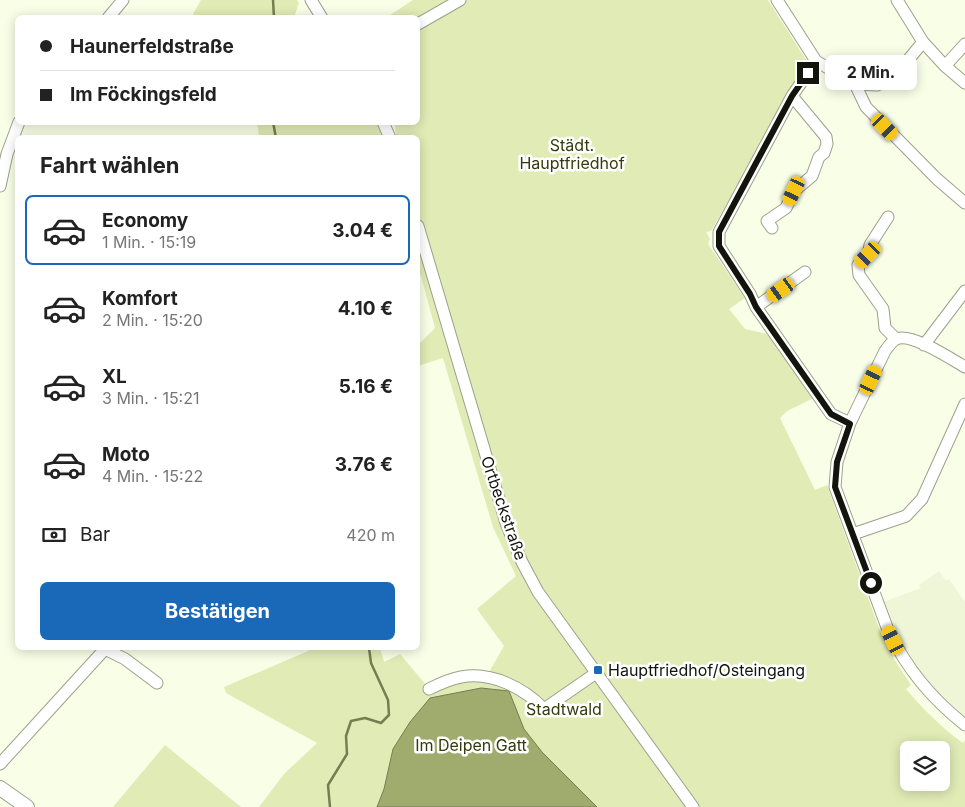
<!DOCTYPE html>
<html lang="de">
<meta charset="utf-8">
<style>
:root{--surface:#fff;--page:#f6f6f6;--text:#222;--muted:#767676;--line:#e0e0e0;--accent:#1a69b8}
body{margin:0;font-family:Inter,sans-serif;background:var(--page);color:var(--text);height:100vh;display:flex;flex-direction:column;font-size:19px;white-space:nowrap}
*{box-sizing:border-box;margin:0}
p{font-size:16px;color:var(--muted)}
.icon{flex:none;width:28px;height:28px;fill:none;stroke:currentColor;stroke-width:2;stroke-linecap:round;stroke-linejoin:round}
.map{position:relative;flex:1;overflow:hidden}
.drawer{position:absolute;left:15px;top:135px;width:405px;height:515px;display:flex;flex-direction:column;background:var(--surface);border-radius:8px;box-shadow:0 2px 12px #0003}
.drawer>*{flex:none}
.hud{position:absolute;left:15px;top:15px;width:405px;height:110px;border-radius:8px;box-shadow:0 2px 12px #0003;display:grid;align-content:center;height:110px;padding:0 25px;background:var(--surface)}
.tools{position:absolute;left:900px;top:741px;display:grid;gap:10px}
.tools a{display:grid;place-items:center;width:50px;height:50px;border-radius:8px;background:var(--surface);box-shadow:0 2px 12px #0003;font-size:25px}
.end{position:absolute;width:22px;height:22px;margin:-11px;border:6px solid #13150d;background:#fff;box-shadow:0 0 0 2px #fff}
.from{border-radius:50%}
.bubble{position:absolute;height:35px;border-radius:8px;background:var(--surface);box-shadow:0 2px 12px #0003;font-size:16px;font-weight:700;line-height:35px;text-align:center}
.car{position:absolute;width:15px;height:30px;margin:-15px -8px;border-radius:6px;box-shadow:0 0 4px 1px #0007;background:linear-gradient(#f5c518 24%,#345 0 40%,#f5c518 0 76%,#345 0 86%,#f5c518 0)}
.hud b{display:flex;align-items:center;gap:18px;height:48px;font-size:19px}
.hud b+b{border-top:1px solid var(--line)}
.hud i{width:12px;height:12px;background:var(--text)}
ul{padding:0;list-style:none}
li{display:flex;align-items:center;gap:15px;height:70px;margin:0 10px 8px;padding:0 15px;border:2px solid transparent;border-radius:8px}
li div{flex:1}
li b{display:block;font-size:19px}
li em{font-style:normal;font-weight:700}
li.on{border-color:var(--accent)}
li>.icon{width:45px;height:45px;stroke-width:1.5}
h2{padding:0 25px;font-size:22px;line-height:60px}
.pay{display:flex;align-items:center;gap:12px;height:55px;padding:0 25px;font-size:19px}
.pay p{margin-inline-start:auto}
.primary-button{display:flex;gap:10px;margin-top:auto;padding:10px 25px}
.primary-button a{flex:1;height:58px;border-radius:8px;background:var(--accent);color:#fff;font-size:20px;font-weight:700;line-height:58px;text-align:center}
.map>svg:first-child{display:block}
.built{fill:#eff6d7}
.green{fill:#e0ebb6;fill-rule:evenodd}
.water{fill:#a0ab6e;stroke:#767e51}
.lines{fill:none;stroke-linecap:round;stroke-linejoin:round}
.stream{stroke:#767e51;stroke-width:2.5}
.minor-casing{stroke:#9ca18c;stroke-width:13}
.major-casing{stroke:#9ca18c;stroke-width:16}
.minor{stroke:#fff;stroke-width:11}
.major{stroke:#fff;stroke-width:14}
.route{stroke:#13150d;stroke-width:6}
.poi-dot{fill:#1a69b8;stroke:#fff;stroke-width:2}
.labels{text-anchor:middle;stroke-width:5;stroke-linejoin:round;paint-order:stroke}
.park-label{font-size:16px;fill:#353c0c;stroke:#fff}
.street-label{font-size:16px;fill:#13150d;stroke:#fff}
.poi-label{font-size:16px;fill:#13150d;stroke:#fff;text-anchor:start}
</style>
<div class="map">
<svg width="965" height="807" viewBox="0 0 965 807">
<rect width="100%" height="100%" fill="#f9fee7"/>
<path class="built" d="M939 571 946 581 949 579 965 602V716L937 691 918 669 903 645 883 602 921 588 919 585Z"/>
<path class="green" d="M201 0H297L299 3 294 17H195L193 14Z
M413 0H768L808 63 711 231 706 232 710 239 708 244 745 298 729 309 745 329 763 333 770 336 814 398 787 411 780 418 815 490 827 485 880 631 894 659 911 685 906 689C923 709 941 727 963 743L965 740V807H259L284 774 317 743 226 693 224 687 315 648H380L384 662 400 654 431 691 448 683 485 679 504 646 477 609 516 576 493 527 443 358 418 366V345L435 328 418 265V234L422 231 418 216V138L396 137 395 123 418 122V18L387 17ZM909 750H941V782H909Z
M257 123H383L390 137H259Z
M165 745 241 807H113Z"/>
<path class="water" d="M481 688 509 691 524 729 542 752 597 807H377L384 789 393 749 410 722 430 698Z"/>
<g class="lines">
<path class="stream" d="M273 0 274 18
M273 122 276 138
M330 807 328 785 347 754 346 736 351 721 365 718 381 723 389 715 388 700 371 663 369 648"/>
<g class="minor-casing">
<path id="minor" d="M311 0 322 18
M777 0 816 61 855 84 877 85 894 77 923 42
M897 0 923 42 945 66 965 83
M108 18 123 0
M418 24 460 0
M816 61 792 96 719 232V246L750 294 756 307 831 414 850 423
M945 66 965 44
M855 84 866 107 937 179 965 203
M383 122 390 138
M0 186 7 154 19 122
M888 217 870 245 868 255 858 265 859 275 883 309 885 328 896 339
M418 226 506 523 522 562 538 592 693 807
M772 228 767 221 786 208 794 191 812 176 819 157 824 153 827 144 826 137 792 96
M756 307 805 272
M924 345 965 291
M965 367C951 359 911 332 896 339 892 341 888 347 885 351L850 423 837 462 835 487 888 630C907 669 931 698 965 725
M853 534 906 516 922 499 965 404
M429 689C439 684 450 679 461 677 491 671 524 688 544 709L596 673
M0 764 105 649 125 659 157 683"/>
</g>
<g class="major-casing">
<path id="major" d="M0 788 27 807"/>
</g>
<use href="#minor" class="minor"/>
<use href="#major" class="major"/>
</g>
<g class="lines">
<path class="route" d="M808 73 792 96 719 232V246L750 294 756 307 831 414 850 424 837 462 835 487 871 583"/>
</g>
<rect class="poi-dot" x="593" y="665" width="10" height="10" rx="2.5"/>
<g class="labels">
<g class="park-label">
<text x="572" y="151">Städt.<tspan x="572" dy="18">Hauptfriedhof</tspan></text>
<text x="564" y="715">Stadtwald</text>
<text x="471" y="751">Im Deipen Gatt</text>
</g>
<g class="street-label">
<text transform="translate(504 508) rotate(71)" y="6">Ortbeckstraße</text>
</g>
<g class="poi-label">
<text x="608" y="676">Hauptfriedhof/Osteingang</text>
</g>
</g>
</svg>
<div class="tools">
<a><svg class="icon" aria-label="layers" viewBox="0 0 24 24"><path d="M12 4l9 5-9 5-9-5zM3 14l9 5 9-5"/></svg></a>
</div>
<i class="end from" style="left:871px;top:583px"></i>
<i class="end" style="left:808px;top:73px"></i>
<div class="bubble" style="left:825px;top:55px;width:92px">2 Min.</div>
<i class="car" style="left:885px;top:127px;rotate:136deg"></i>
<i class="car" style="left:794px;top:191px;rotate:205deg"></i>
<i class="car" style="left:868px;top:255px;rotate:224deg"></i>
<i class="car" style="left:781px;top:290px;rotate:235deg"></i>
<i class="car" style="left:871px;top:380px;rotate:25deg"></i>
<i class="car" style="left:893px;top:640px;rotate:334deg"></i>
<div class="hud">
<b><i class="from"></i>Haunerfeldstraße</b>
<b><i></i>Im Föckingsfeld</b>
</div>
<section class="drawer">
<h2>Fahrt wählen</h2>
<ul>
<li class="on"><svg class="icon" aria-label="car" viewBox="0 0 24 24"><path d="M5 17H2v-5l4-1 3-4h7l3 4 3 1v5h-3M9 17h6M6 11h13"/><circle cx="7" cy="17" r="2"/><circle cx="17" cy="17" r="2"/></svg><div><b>Economy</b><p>1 Min. · 15:19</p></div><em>3.04 €</em></li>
<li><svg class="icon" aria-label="car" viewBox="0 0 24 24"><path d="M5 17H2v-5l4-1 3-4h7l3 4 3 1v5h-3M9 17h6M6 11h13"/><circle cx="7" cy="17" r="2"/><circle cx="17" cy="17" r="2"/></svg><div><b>Komfort</b><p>2 Min. · 15:20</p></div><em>4.10 €</em></li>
<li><svg class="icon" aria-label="car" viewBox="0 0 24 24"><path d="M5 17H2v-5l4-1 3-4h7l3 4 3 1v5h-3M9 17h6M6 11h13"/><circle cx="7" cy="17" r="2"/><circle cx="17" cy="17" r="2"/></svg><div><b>XL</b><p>3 Min. · 15:21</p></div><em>5.16 €</em></li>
<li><svg class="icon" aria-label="car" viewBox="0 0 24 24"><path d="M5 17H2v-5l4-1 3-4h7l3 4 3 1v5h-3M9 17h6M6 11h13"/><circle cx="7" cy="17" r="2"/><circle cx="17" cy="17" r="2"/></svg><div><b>Moto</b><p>4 Min. · 15:22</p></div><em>3.76 €</em></li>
</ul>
<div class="pay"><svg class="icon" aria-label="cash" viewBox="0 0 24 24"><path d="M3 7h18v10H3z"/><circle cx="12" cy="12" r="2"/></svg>Bar<p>420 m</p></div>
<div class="primary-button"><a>Bestätigen</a></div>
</section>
</div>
